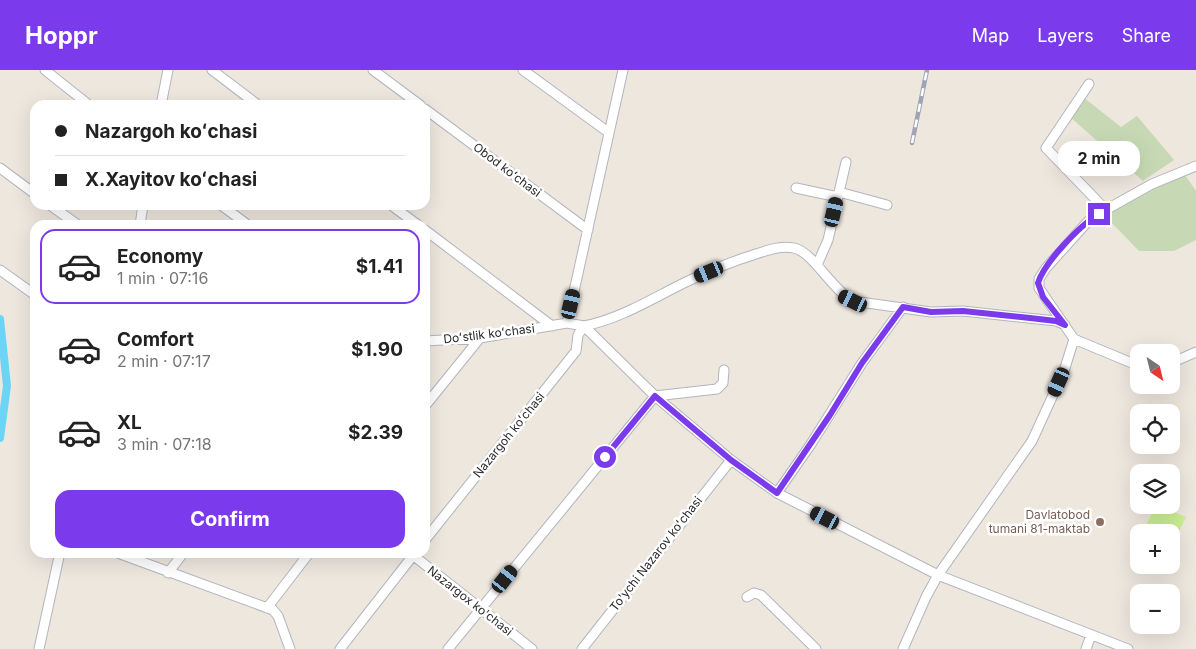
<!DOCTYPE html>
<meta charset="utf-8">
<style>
:root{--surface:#fff;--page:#f2f2f2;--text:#222;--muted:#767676;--line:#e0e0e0;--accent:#7c3aed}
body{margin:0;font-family:Inter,sans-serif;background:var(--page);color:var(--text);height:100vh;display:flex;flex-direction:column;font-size:19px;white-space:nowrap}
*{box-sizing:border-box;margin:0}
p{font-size:16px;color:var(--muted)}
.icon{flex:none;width:28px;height:28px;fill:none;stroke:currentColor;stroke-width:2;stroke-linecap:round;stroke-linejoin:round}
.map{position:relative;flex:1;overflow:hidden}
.details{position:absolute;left:30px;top:150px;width:400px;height:338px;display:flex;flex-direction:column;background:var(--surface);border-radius:15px;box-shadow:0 5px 20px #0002}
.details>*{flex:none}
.guide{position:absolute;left:30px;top:30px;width:400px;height:110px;border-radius:15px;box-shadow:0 5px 20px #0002;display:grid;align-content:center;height:110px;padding:0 25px;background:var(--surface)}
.needle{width:32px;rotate:145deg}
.fabs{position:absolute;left:1130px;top:274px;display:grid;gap:10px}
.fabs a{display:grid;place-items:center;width:50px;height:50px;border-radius:10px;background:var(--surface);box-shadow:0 5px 20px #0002;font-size:25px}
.end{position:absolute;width:22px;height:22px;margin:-11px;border:6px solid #7c3aed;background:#fff;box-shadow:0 0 0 2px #fff}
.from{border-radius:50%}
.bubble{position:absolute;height:35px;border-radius:15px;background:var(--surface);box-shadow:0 5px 20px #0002;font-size:16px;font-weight:700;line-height:35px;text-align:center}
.car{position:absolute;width:15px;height:30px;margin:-15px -8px;border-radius:6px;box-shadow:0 0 4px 1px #0007;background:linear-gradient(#222 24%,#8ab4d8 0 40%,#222 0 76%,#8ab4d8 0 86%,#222 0)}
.guide b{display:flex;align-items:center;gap:18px;height:48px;font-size:19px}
.guide b+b{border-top:1px solid var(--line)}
.guide i{width:12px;height:12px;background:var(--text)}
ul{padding:9px 0 0;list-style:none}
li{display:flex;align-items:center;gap:15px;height:75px;margin:0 10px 8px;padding:0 15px;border:2px solid transparent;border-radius:15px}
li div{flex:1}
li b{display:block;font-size:19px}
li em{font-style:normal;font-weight:700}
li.on{border-color:var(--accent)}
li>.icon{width:45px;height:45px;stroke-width:1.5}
.button{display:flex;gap:10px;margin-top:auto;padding:10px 25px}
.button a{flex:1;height:58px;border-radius:15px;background:var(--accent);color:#fff;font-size:20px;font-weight:700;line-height:58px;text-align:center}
header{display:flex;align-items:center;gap:30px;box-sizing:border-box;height:70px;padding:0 25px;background:var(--accent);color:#fff}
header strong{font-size:24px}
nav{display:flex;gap:28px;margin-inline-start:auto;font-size:18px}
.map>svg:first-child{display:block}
.cemetery{fill:#c7d9b4}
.pitch{fill:#cbef93}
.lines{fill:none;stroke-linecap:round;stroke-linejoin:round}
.canal{stroke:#6cd5f5;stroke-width:8}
.minor-casing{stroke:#b2b5c0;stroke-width:11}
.minor{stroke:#fff;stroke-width:9}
.rail-casing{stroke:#a0a4b7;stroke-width:4.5}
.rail{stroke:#fff;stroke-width:2.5;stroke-dasharray:8;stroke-linecap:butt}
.route{stroke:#7c3aed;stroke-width:6}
.education-dot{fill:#8d6e63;stroke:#fff;stroke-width:2}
.labels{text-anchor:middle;stroke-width:5;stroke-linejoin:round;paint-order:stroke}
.street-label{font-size:12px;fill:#2c2c2c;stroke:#fff}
.education-label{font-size:12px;fill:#785e54;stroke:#fff;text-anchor:end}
</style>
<header>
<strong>Hoppr</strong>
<nav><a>Map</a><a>Layers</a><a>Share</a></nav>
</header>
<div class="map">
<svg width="1196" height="579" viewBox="0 0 1196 579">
<rect width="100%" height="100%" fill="#eee7de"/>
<path class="cemetery" d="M1083 27 1121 57 1137 46 1174 90 1143 111 1070 47Z
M1185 105 1196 121V170L1174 181H1139L1105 146 1157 114Z"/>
<path class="pitch" d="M1156 435 1186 447 1171 478V462H1143Z"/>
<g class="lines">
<path class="canal" d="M0 249 7 316 0 368"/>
<g class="minor-casing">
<path id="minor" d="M45 0 89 35
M212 0 258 35
M373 0 420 35
M523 0 608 62
M1089 14 1046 78 1106 140
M161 35 168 0
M425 39 588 160
M0 98 35 124
M796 118 838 127
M839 122 887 135
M50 135 78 155
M221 135 248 155
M391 135 418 155
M140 155 143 135
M425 160 552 256
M817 195 828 170 846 92
M0 200 35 225
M567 253 584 256 655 326 731 390 777 423 938 505 1128 579
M1074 269 1139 296
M425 271 480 268 567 253 623 0
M1171 293 1196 282
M425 336 480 268
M777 423 811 374 862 293 903 237
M425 470 576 281 578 265 584 256C620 249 653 228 686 212 707 202 730 192 753 185 765 181 781 175 794 178 813 182 832 220 853 231L931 242 963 241 1056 251 1065 255
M115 482 273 540 278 546 290 579
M409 482 532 579
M168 503 184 482
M747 527 754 523 761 525 816 579
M267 538 310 482
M39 579 60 482
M340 579 415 483
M448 579 655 326 717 319 723 313 724 300
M582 579 731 390
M903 579 926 527 938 505 1032 371 1064 301 1074 269 1039 218V209L1046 198 1091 148 1152 114 1196 96
M1086 579 1091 565"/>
</g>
<use href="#minor" class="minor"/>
<g class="rail-casing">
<path id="rail" d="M912 73 927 0"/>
</g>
<use href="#rail" class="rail"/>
</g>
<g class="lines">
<path class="route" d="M605 387 655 326 731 390 777 423 830 345 862 293 903 237 931 242 963 241 1030 248 1056 251 1065 255 1043 227 1038 213C1044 193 1080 155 1099 144"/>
</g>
<circle class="education-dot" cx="1100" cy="452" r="5"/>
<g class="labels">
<g class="street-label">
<text transform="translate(507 100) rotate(37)" y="4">Obod koʻchasi</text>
<text transform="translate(489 264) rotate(-7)" y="4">Doʻstlik koʻchasi</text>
<text transform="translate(509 365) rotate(-51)" y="4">Nazargoh koʻchasi</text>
<text transform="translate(656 484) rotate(-52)" y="4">To'ychi Nazarov koʻchasi</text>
<text transform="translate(470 531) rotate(38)" y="4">Nazargox ko'chasi</text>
</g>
<g class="education-label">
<text x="1090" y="449">Davlatobod<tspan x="1090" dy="14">tumani 81-maktab</tspan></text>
</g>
</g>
</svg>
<div class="fabs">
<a><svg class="needle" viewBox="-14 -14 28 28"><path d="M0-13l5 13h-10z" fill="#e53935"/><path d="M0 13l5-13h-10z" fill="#767676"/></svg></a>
<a><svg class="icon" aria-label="locate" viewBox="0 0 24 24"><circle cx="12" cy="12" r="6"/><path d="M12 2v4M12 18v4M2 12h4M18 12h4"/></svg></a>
<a><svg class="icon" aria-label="layers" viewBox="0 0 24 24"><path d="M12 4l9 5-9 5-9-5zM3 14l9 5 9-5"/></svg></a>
<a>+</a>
<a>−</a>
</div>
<i class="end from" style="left:605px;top:387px"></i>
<i class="end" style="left:1099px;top:144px"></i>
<div class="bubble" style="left:1058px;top:71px;width:82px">2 min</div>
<i class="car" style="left:834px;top:142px;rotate:13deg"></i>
<i class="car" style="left:709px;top:202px;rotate:248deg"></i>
<i class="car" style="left:853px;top:231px;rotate:296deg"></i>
<i class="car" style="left:571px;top:234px;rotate:13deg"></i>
<i class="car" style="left:1059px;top:312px;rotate:204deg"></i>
<i class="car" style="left:825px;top:448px;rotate:297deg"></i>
<i class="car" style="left:505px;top:509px;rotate:39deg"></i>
<div class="guide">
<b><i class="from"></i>Nazargoh koʻchasi</b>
<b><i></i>X.Xayitov koʻchasi</b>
</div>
<section class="details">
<ul>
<li class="on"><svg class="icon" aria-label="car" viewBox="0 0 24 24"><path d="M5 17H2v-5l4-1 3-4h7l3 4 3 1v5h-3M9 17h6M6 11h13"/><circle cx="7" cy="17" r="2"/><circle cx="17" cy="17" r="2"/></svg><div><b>Economy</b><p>1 min · 07:16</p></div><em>$1.41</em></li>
<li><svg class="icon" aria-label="car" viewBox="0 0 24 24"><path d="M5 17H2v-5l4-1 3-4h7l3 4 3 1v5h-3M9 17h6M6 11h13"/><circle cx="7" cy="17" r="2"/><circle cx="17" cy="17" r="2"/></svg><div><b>Comfort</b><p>2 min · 07:17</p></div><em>$1.90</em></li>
<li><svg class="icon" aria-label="car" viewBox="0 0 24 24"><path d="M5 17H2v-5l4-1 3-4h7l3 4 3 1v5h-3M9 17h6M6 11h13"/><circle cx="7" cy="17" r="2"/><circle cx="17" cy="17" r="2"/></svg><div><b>XL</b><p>3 min · 07:18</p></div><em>$2.39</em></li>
</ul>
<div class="button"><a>Confirm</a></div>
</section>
</div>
